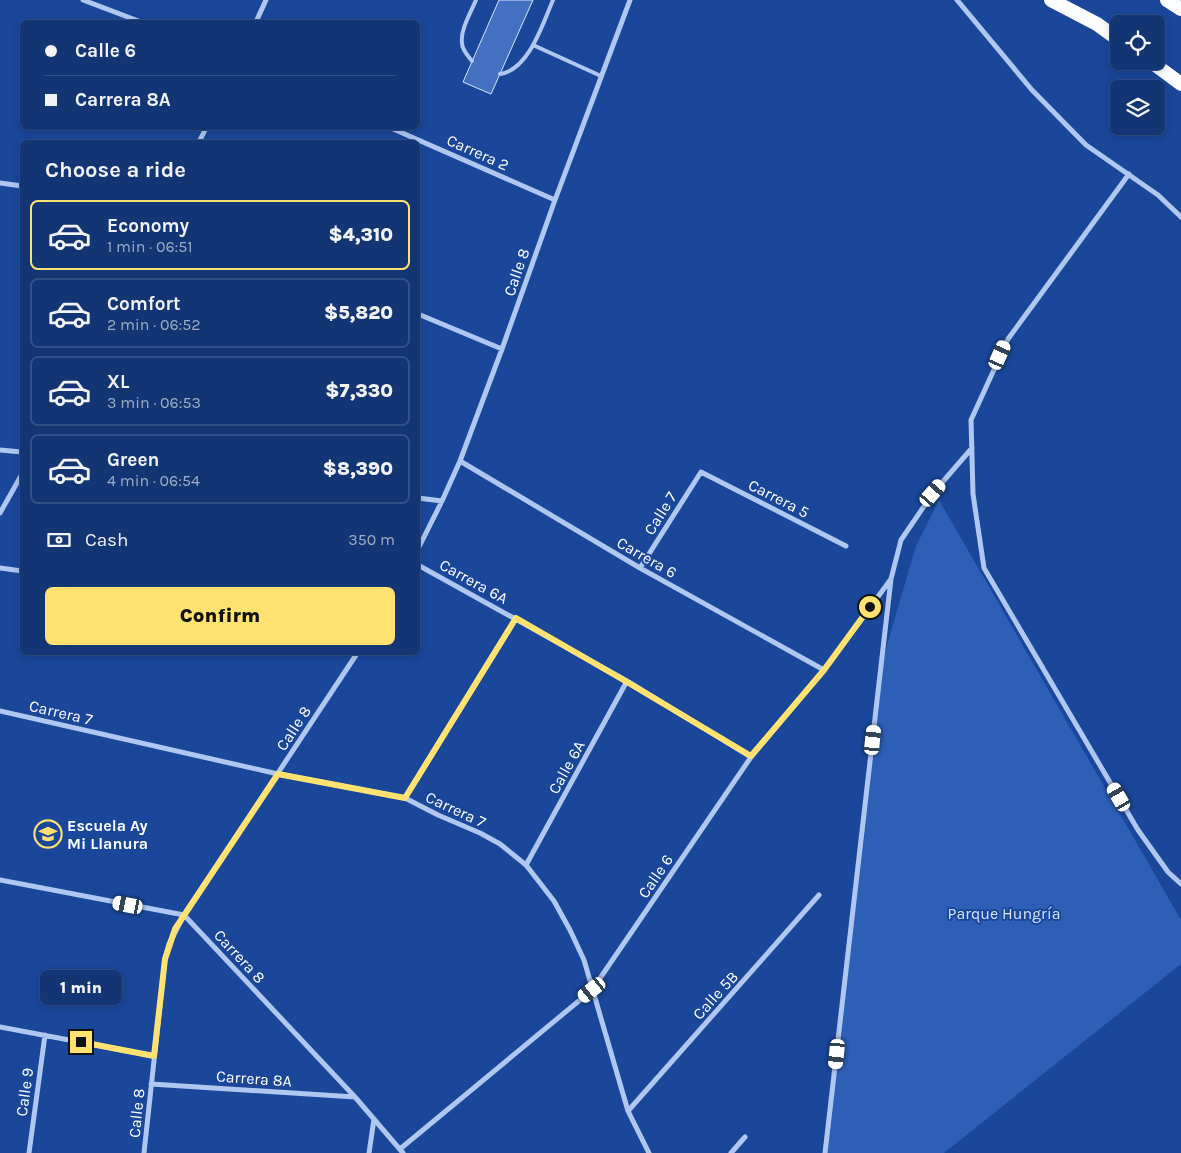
<!DOCTYPE html>
<meta charset="utf-8">
<style>
:root{--surface:#143574;--page:#21407c;--text:#f1f3f6;--muted:#9dabc5;--line:#335086;--accent:#ffe26f}
body{margin:0;font-family:Karla,sans-serif;background:var(--page);color:var(--text);height:100vh;display:flex;flex-direction:column;font-size:19px;white-space:nowrap}
*{box-sizing:border-box;margin:0}
p{font-size:16px;color:var(--muted)}
.icon{flex:none;width:28px;height:28px;fill:none;stroke:currentColor;stroke-width:2;stroke-linecap:round;stroke-linejoin:round}
.map{position:relative;flex:1;overflow:hidden}
.drawer{position:absolute;left:20px;top:140px;width:400px;height:515px;display:flex;flex-direction:column;background:var(--surface);border-radius:8px;box-shadow:0 2px 8px #0003,0 0 0 1px var(--line)}
.drawer>*{flex:none}
.guide{position:absolute;left:20px;top:20px;width:400px;height:110px;border-radius:8px;box-shadow:0 2px 8px #0003,0 0 0 1px var(--line);display:grid;align-content:center;height:110px;padding:0 25px;background:var(--surface)}
.tools{position:absolute;left:1110px;top:15px;display:grid;gap:10px}
.tools a{display:grid;place-items:center;width:55px;height:55px;border-radius:8px;background:var(--surface);box-shadow:0 2px 8px #0003,0 0 0 1px var(--line);font-size:25px}
.end{position:absolute;width:22px;height:22px;margin:-11px;border:6px solid #ffe26f;background:#111;box-shadow:0 0 0 2px #111}
.from{border-radius:50%}
.bubble{position:absolute;height:35px;border-radius:8px;background:var(--surface);box-shadow:0 2px 8px #0003,0 0 0 1px var(--line);font-size:16px;font-weight:800;line-height:35px;text-align:center}
.car{position:absolute;width:15px;height:30px;margin:-15px -8px;border-radius:6px;box-shadow:0 0 4px 1px #0007;background:linear-gradient(#fff 24%,#345 0 40%,#fff 0 76%,#345 0 86%,#fff 0)}
.guide b{display:flex;align-items:center;gap:18px;height:48px;font-size:19px}
.guide b+b{border-top:1px solid var(--line)}
.guide i{width:12px;height:12px;background:var(--text)}
ul{padding:0;list-style:none}
li{display:flex;align-items:center;gap:15px;height:70px;margin:0 10px 8px;padding:0 15px;border:2px solid var(--line);border-radius:8px}
li div{flex:1}
li b{display:block;font-size:19px}
li em{font-style:normal;font-weight:800}
li.current{border-color:var(--accent)}
li>.icon{width:45px;height:45px;stroke-width:1.5}
h2{padding:0 25px;font-size:22px;line-height:60px}
.pay{display:flex;align-items:center;gap:12px;height:55px;padding:0 25px;font-size:19px}
.pay p{margin-inline-start:auto}
.cta{display:flex;gap:10px;margin-top:auto;padding:10px 25px}
.cta a{flex:1;height:58px;border-radius:8px;background:var(--accent);color:#111;font-size:20px;font-weight:800;line-height:58px;text-align:center}
.map>svg:first-child{display:block}
.green{fill:#2d5fb7}
.building{fill:#4370c1;stroke:#d7e4fc}
.lines{fill:none;stroke-linecap:round;stroke-linejoin:round}
.service{stroke:#afc7f1;stroke-width:4}
.minor{stroke:#afc7f1;stroke-width:5}
.trunk{stroke:#fcfdff;stroke-width:14}
.route{stroke:#ffe26f;stroke-width:6}
.labels{text-anchor:middle;stroke-width:4;stroke-linejoin:round;paint-order:stroke}
.street-label{font-size:16px;fill:#fff;stroke:#1a479a}
.poi-label{font-size:16px;font-weight:bold;fill:#fff;stroke:#1a479a;text-anchor:start}
.park-label{font-size:16px;fill:#d7e4fc;stroke:#1a479a}
</style>
<div class="map">
<svg width="1181" height="1153" viewBox="0 0 1181 1153">
<rect width="100%" height="100%" fill="#1a479a"/>
<path class="green" d="M939 500 1181 920V964L944 1153H825L882 662 916 546Z"/>
<path class="building" d="M499 0H533L491 94 463 82Z"/>
<g class="lines">
<path class="service" d="M533 45 601 76
M472 61C468 56 462 50 462 43 460 30 471 12 476 0
M500 74C529 70 543 23 553 0"/>
<path class="minor" d="M83 0 141 22
M957 0 1032 90 1086 145 1158 195 1181 217
M256 22 266 0
M391 128 555 200
M199 142 206 128
M1129 174 1008 339 971 420 973 494 984 568 1138 830 1168 872 1181 884
M0 183 22 186
M418 314 502 349
M0 450 22 452
M460 461 640 568 824 670
M418 498 442 501
M0 513 22 474
M418 549 442 501 460 461 502 349 555 200 630 0
M418 565 627 681 751 757
M0 568 22 571
M640 568 701 472 846 546
M0 711 278 774 405 798 438 815 480 833 500 844 526 865 554 901 570 930 584 960 628 1111 649 1153
M405 798 516 618
M526 865 627 681
M0 880 184 915 355 1097 403 1153
M0 1027 154 1056
M151 1084 355 1097
M628 1111 819 895
M400 1149 592 990 751 757 824 670 891 579
M29 1153 45 1035
M144 1153 165 959 169 944 184 915 358 652
M369 1153 374 1119
M731 1153 745 1137
M825 1153 891 579 901 540 933 493 972 448"/>
<path class="trunk" d="M1051 0 1097 24 1119 40
M1167 0 1181 9
M1150 61 1181 84"/>
</g>
<g class="lines">
<path class="route" d="M81 1042 154 1056 165 959 175 929 278 774 405 798 516 618 627 682 751 756 824 670 870 607"/>
</g>
<defs>
<g id="school-ring" transform="scale(1.4375)"><circle r="9.5" fill="#1a479a" stroke="#ffe26f" stroke-width="1.5"/><path d="M0-5L7-2L0 1L-7-2ZM-4 1L0 2.5L4 1V4Q0 6-4 4Z" fill="#ffe26f"/></g>
</defs>
<g fill-rule="evenodd">
<use href="#school-ring" x="48" y="834"/>
</g>
<g class="labels">
<g class="street-label">
<text transform="translate(478 152) rotate(24)" y="6">Carrera 2</text>
<text transform="translate(516 272) rotate(-71)" y="6">Calle 8</text>
<text transform="translate(779 498) rotate(27)" y="6">Carrera 5</text>
<text transform="translate(660 513) rotate(-58)" y="6">Calle 7</text>
<text transform="translate(647 557) rotate(30)" y="6">Carrera 6</text>
<text transform="translate(474 581) rotate(29)" y="6">Carrera 6A</text>
<text transform="translate(61 712) rotate(13)" y="6">Carrera 7</text>
<text transform="translate(293 728) rotate(-57)" y="6">Calle 8</text>
<text transform="translate(566 767) rotate(-61)" y="6">Calle 6A</text>
<text transform="translate(456 809) rotate(25)" y="6">Carrera 7</text>
<text transform="translate(655 876) rotate(-56)" y="6">Calle 6</text>
<text transform="translate(240 956) rotate(47)" y="6">Carrera 8</text>
<text transform="translate(715 995) rotate(-48)" y="6">Calle 5B</text>
<text transform="translate(254 1078) rotate(4)" y="6">Carrera 8A</text>
<text transform="translate(24 1092) rotate(-82)" y="6">Calle 9</text>
<text transform="translate(136 1113) rotate(-84)" y="6">Calle 8</text>
</g>
<g class="poi-label">
<text x="67" y="831">Escuela Ay<tspan x="67" dy="18">Mi Llanura</tspan></text>
</g>
<g class="park-label">
<text x="1004" y="919">Parque Hungría</text>
</g>
</g>
</svg>
<div class="tools">
<a><svg class="icon" aria-label="locate" viewBox="0 0 24 24"><circle cx="12" cy="12" r="6"/><path d="M12 2v4M12 18v4M2 12h4M18 12h4"/></svg></a>
<a><svg class="icon" aria-label="layers" viewBox="0 0 24 24"><path d="M12 4l9 5-9 5-9-5zM3 14l9 5 9-5"/></svg></a>
</div>
<i class="end from" style="left:870px;top:607px"></i>
<i class="end" style="left:81px;top:1042px"></i>
<div class="bubble" style="left:40px;top:970px;width:82px">1 min</div>
<i class="car" style="left:1000px;top:355px;rotate:24deg"></i>
<i class="car" style="left:933px;top:493px;rotate:41deg"></i>
<i class="car" style="left:873px;top:740px;rotate:6deg"></i>
<i class="car" style="left:1119px;top:797px;rotate:330deg"></i>
<i class="car" style="left:128px;top:905px;rotate:281deg"></i>
<i class="car" style="left:592px;top:990px;rotate:231deg"></i>
<i class="car" style="left:837px;top:1054px;rotate:186deg"></i>
<div class="guide">
<b><i class="from"></i>Calle 6</b>
<b><i></i>Carrera 8A</b>
</div>
<section class="drawer">
<h2>Choose a ride</h2>
<ul>
<li class="current"><svg class="icon" aria-label="car" viewBox="0 0 24 24"><path d="M5 17H2v-5l4-1 3-4h7l3 4 3 1v5h-3M9 17h6M6 11h13"/><circle cx="7" cy="17" r="2"/><circle cx="17" cy="17" r="2"/></svg><div><b>Economy</b><p>1 min · 06:51</p></div><em>$4,310</em></li>
<li><svg class="icon" aria-label="car" viewBox="0 0 24 24"><path d="M5 17H2v-5l4-1 3-4h7l3 4 3 1v5h-3M9 17h6M6 11h13"/><circle cx="7" cy="17" r="2"/><circle cx="17" cy="17" r="2"/></svg><div><b>Comfort</b><p>2 min · 06:52</p></div><em>$5,820</em></li>
<li><svg class="icon" aria-label="car" viewBox="0 0 24 24"><path d="M5 17H2v-5l4-1 3-4h7l3 4 3 1v5h-3M9 17h6M6 11h13"/><circle cx="7" cy="17" r="2"/><circle cx="17" cy="17" r="2"/></svg><div><b>XL</b><p>3 min · 06:53</p></div><em>$7,330</em></li>
<li><svg class="icon" aria-label="car" viewBox="0 0 24 24"><path d="M5 17H2v-5l4-1 3-4h7l3 4 3 1v5h-3M9 17h6M6 11h13"/><circle cx="7" cy="17" r="2"/><circle cx="17" cy="17" r="2"/></svg><div><b>Green</b><p>4 min · 06:54</p></div><em>$8,390</em></li>
</ul>
<div class="pay"><svg class="icon" aria-label="cash" viewBox="0 0 24 24"><path d="M3 7h18v10H3z"/><circle cx="12" cy="12" r="2"/></svg>Cash<p>350 m</p></div>
<div class="cta"><a>Confirm</a></div>
</section>
</div>
